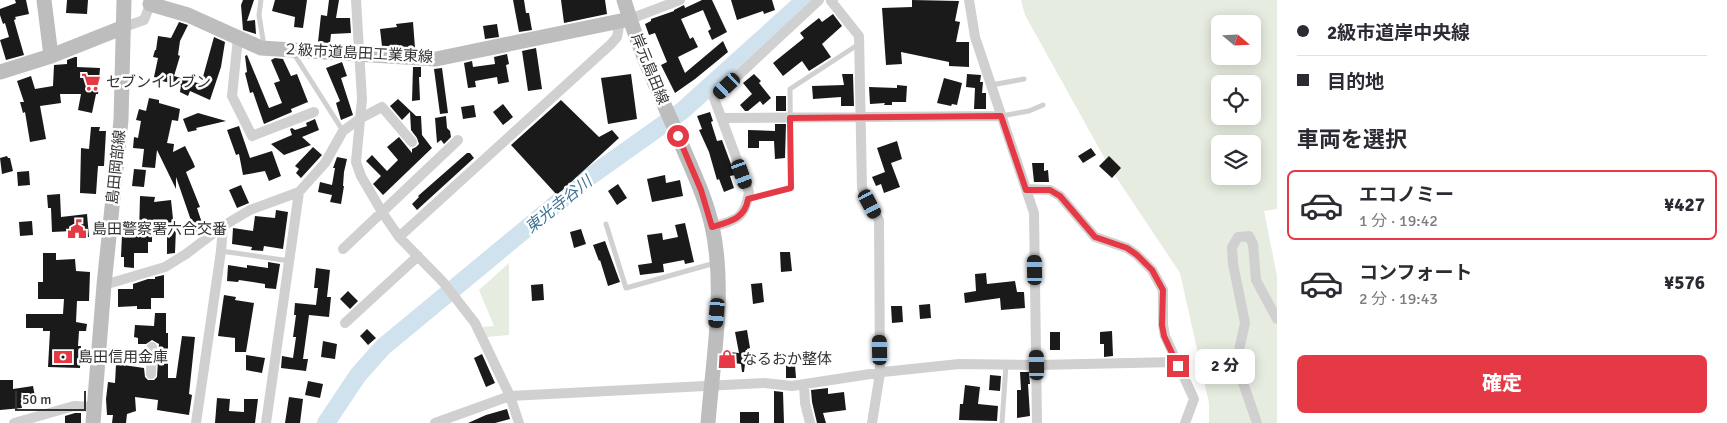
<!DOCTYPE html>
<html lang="ja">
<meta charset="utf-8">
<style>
:root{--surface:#fff;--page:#f2f2f3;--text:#2b2b33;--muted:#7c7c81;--line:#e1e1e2;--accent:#e63946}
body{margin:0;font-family:Signika,"Noto Sans JP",sans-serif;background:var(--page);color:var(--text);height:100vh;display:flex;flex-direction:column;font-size:19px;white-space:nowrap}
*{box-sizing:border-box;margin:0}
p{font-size:16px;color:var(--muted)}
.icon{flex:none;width:28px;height:28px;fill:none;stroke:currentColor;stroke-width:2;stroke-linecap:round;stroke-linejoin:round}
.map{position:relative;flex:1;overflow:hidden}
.side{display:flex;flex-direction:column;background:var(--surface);width:450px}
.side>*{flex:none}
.guide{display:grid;align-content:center;height:110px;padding:0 20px;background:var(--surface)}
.needle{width:32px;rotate:109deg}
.fabs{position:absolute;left:1211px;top:15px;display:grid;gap:10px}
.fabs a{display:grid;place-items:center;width:50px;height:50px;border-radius:8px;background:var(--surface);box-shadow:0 2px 12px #0003;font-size:25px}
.scale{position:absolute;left:15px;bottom:12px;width:71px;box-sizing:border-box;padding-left:5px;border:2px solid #333;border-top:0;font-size:14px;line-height:18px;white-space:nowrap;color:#333;-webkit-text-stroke:4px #fff;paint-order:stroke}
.end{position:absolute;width:22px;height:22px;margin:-11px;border:6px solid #e63946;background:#fff;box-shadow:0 0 0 2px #fff}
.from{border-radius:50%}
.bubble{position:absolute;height:35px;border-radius:8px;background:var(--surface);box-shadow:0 2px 12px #0003;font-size:16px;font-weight:800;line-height:35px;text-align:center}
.car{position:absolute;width:15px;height:30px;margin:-15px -8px;border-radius:6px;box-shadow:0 0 4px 1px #0007;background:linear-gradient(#222 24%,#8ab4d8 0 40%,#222 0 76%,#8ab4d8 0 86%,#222 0)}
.guide b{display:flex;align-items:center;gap:18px;height:48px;font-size:19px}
.guide b+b{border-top:1px solid var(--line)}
.guide i{width:12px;height:12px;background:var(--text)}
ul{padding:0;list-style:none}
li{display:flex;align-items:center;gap:15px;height:70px;margin:0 10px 8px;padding:0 10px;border:2px solid transparent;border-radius:8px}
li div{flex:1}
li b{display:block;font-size:19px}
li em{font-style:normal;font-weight:800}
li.active{border-color:var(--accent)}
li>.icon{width:45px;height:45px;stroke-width:1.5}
h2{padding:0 20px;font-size:22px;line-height:60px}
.primary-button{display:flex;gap:10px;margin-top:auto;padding:10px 20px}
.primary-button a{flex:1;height:58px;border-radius:8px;background:var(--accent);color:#fff;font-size:20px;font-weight:800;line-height:58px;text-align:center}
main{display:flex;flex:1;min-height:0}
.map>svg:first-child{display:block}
.green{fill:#e6ecdf;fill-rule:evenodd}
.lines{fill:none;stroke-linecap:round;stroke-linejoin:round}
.river{stroke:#cfe2ee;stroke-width:18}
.building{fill:#1a1a1a}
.lane{stroke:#d0d0d0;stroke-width:5}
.street{stroke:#d0d0d0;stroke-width:10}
.secondary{stroke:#bdbdbd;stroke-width:15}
.route{stroke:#e63946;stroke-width:6}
.labels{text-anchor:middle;stroke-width:5;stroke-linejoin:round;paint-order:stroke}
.street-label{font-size:15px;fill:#333;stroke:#fff}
.poi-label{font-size:15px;fill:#333;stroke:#fff;text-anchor:start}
.water-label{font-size:16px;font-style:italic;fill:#3f7597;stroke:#fff}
</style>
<main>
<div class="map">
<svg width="1277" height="423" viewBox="0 0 1277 423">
<rect width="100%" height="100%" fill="#fff"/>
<path class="green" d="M1021 0H1277V209L1264 211 1277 276V423H1209V403L1180 273 1110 168 1025 15ZM1220 24H1252V56H1220ZM1220 84H1252V116H1220ZM1220 144H1252V176H1220Z
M509 263V335L487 337 483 327 494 326 479 290Z"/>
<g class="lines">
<path class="river" d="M326 423 358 375 383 347 585 180 682 111 805 0"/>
</g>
<path class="building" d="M15 0H26L29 14 15 17 16 19 14 20 24 55 6 60 0 40 9 37 5 23 3 24 0 15V9L16 3Z
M67 0H88L87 14 66 13Z
M243 0H254L247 21 255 20 256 34 243 30 241 5Z
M275 0H307L303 28 294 27 295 17 272 11Z
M329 0H339L336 18H350L351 33 331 34 330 43 318 42 321 15 327 16Z
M513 0H524L526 13H529L532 30 519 32Z
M561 0H605L607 14 564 23Z
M702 0H712L727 32 712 40 708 31 711 29 703 10 681 19 690 39 693 37 698 47 678 57 685 73 723 41 728 52 695 79 675 93 661 65 667 62 655 33 649 35 645 24 651 21V19L674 11V10L684 5 685 8Z
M731 0H772L775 10 764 14 763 11 737 20Z
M912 0 959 1 955 21 960 22 956 42H969V67L949 66V62L901 52 902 64 886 65 882 8 912 7Z
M833 14 842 26 822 44 831 57 809 71 802 61 783 76 773 63 804 38 800 33 819 18 822 22Z
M179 22 188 25 180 41 178 55 180 56 174 76 201 84 214 37 225 42 221 67 210 100 190 91 188 96 180 92 181 85 157 80 158 78 154 77 158 58 153 57 155 50H156L158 36 171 38Z
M413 22 415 48 382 46 380 29 397 27 396 24Z
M497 24 499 37 485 39 483 26Z
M536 48 542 89 528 91 522 51Z
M507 54 509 64 506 65 509 82 498 84 497 77 475 81 476 87 468 88 464 63 472 61 473 67 495 64 494 57Z
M247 55 269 108 282 103 274 83 280 81 271 60 275 58 283 59 291 76 297 74 308 102 291 109 292 112 264 124 253 92 250 93 245 73 247 72 245 56Z
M75 57H77V67L100 68 98 94H96L92 113 78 110 81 94H60L61 103 40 106 46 139 30 142 25 112 23 113 20 102H24L17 81 31 76 35 89 53 86 54 65 67 64V60Z
M342 62 347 76 341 78 353 115 341 120 336 103 340 101 326 68Z
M413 67H421V77H419L420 100 412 101Z
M442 68 448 113 440 114 434 69Z
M631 74 637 119 608 124 601 78Z
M754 74 761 81 759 83 771 98 763 105 760 101 748 111H745L740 105 752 94 743 83Z
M842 74H853L854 106H841V97L813 99 812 86 844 85Z
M967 74 981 75 980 82H983L982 93H986V109H974L975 88 966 87Z
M944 78 962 83 957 105 952 104 951 106 937 103Z
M897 85 907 86 906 102H892V105H884L885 103 870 104 869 87 897 88Z
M776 96H786V111H776Z
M149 98 159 100V103L180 109 178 121 172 120 167 143 174 144 173 152 185 146 193 162 195 167 186 172 200 207 197 208 204 229 195 232 176 177V189L157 150 155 168 142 167 144 149 133 148 134 137 138 138 141 121 136 120 139 109 146 111Z
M398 99 416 116H421L422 135 432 148 383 195 373 184 381 176 366 161 372 155 387 171 398 160 387 147 399 137 412 153V149L416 147 419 144 417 138 411 130 410 112 402 120 390 106Z
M561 100 599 137 612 130 619 138 557 195 511 145Z
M503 104 513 117 503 125 493 112Z
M474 105 476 117 463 119 461 107Z
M710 112 713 121 711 122 717 141 722 140 735 175 730 176 734 188 724 192 719 179 717 180 709 152 699 130 702 129 697 116Z
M198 113 226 121 196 128 197 130 188 132 183 119Z
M446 116 447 128 450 131 451 137 444 144 441 140 437 143 435 118Z
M315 119 319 130 302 137 311 145 284 155 271 144 292 135 290 129 292 128 295 130 307 126 306 123Z
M775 124H786L785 158 775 159 774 141H759V148H748V130L775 131Z
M239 126 250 158 272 151 281 176 269 181 265 171 243 175 239 154 236 155 227 130Z
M91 127H100L99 131H106L104 166H98L96 194 80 193 81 148 89 149Z
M897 141 902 159 891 163 900 187 884 193 881 184 876 186 872 177 885 172 877 148Z
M313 147 322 155 301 178 296 173 299 169 295 166Z
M1091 148 1096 155 1083 163 1078 156Z
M467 153H470L474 158 417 210 412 204 419 197 418 196Z
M7 156 8 158H10L13 171 2 174 0 158Z
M1109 156 1121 168 1112 178 1099 166Z
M337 157 347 159 344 172 343 186H344L341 204 330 202 332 195 318 192 320 182 332 185 335 168H333Z
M1032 163H1044V171L1048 170 1049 182H1034Z
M134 169 146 170 144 187 132 186Z
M29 171 30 185 18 186 17 172Z
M665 175 666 183 680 180 683 196 652 202 647 179Z
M618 184 627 198 617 205 608 191Z
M241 185 249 203 237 208 229 190Z
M60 194 61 217 87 214 89 237H72V231L52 232 51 208H48L47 195Z
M140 196 155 197 154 202 171 200 174 228H176L175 253 167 254V226H152V242H148V253H134V268L124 267V257H121L122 234H139Z
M276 210 288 212 283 249 264 246 263 251 251 250 252 247 232 244 233 228 253 231 255 216 275 218Z
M32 221 33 235 20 236 19 222Z
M685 223 694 262 685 264 684 260 663 264 664 272 640 275 638 265 652 263 647 235 662 233 663 240 678 237 675 225Z
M581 229 586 244 574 248 570 232Z
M605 241 620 282 608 286 600 260 599 261 593 245Z
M780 252H790L792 271 781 272Z
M43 253H56V260L75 259 76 271 90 272 89 301H77L76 322 87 324 86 331H79L78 346H81L80 368 48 367 50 331H43V328H26V314H63L64 299H38V282H43Z
M268 262 280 264 276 289 265 288V284L239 280 238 282 227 281 228 265 247 268V265L268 268Z
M316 268 330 270 327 297H331L329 317 309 315 303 359H308L306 371 281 368 282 356 293 358 296 337H293L296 315H294L295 303 316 305 318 288H314Z
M986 273 987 284 1015 281 1017 292H1024L1025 308 1001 310 1000 298 965 303 964 293 976 291 975 274Z
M164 275V298H151V309H137V306L118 307V289H133V284L148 279H155V277Z
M762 283 764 302 753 304 751 284Z
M543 284 544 300 532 301 531 285Z
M348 291 358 301 350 309 340 299Z
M224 295 236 297 235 300 254 303 246 352H235V338L218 336Z
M930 304 931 318 920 319 919 305Z
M891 306H902L903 322 892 323Z
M155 313H166V333H168V378H176L182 336 195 337 189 394 192 395 189 415 157 410 158 400 135 397 136 411 127 414 126 423H112L113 415H107L106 399 108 382 115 383 116 364 144 368 145 377 148 380H154L157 377 159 344 152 340 146 344H138V338L134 337 135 325 154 326Z
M367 329 376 338 368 345 360 336Z
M747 330 750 348 747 349 744 372H742L741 364 726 362 728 352 739 353 735 332Z
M1112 331 1113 356 1104 357V344H1100V332Z
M1050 332H1060V350H1050Z
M323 341 337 344 335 359 321 357Z
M482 354 495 383 486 387 474 358Z
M246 355 265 358 262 373 246 370Z
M786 365H795L796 378H786Z
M1020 372H1029L1030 384H1028L1030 416 1017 418V390H1021Z
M990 375 1001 376 1000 391 989 390Z
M0 380H13V389L33 386 36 402 21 404 22 408 0 410Z
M308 381 323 384 320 398 305 395Z
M965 385 980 387 978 404 998 406 997 421 959 420 960 404H963Z
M828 388V394L844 392 846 410 823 413 826 423H817L812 402 811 390Z
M774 391 783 392 784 423H774Z
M289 397 303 399 300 423H285Z
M217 398 230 399 229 411 244 412V399H258L255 423H215Z
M507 409 510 419 495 423H468L486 415Z
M740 412H759V423H740Z
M75 413H81V423H65V416Z"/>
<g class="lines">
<path class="lane" d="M261 0 259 15 264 46
M294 54 343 131
M991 85 1024 79
M1001 116 1029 111 1043 105
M748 199 791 188 790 89 859 44
M606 224 626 288 715 263
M221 251 290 261
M1002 423 1006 365"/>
<path class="street" d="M356 0 362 99 356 162 361 176 382 212 399 237 443 282 475 323 510 396 519 423
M833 0 831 1 859 36 862 188 879 220 880 373 872 423
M969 0 975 37 1034 213 1037 423
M630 19 680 0
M124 27 144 20 152 0
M238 38 232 96 252 136 314 112
M722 118 1001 116
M1026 189 1050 190 1060 196 1095 237 1127 248 1137 255 1152 270 1163 290V325L1165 336 1194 399 1185 423
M712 227C736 220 745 219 749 192L714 98 819 0
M399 237 611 44 617 37 620 21
M343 249 458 140
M104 285 165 267 186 254 223 226 250 210 299 192 325 163 343 131 361 118 382 107 412 142
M345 323 418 256
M98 353 152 357
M151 374 152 347
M804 384 805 403 810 423
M14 423 74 406 94 407
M196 423 221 251 223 226
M266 423 299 192
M435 423 510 396 764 383 792 386 883 372 959 364 1037 365 1176 362
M1257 423 1241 377 1235 368 1245 323 1233 264 1232 247 1238 237 1249 236 1253 244 1256 280 1277 319"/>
<path class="secondary" d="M44 0 51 56
M624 0C639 51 662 99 683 148 694 174 706 199 712 226 726 288 713 360 708 423
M150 4 188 15 261 48 436 59 630 19
M0 72 51 56 124 27
M93 423 104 285 121 120 124 0"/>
</g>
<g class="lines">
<path class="route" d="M678 136 701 190 712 227C729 222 745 219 748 199L791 188 790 118 1001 116 1026 190H1050L1060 196 1095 237 1127 248 1137 255 1152 270 1163 290 1162 325 1164 336 1178 366"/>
</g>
<defs>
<g id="supermarket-bare" transform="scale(1.5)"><path d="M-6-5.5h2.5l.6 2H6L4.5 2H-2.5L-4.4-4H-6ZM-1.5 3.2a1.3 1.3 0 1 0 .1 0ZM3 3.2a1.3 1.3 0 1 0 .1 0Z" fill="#e63946" stroke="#fff" stroke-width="2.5" paint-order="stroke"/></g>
<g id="civic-bare" transform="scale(1.5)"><path d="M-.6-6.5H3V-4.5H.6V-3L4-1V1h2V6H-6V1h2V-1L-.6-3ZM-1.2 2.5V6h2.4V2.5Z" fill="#e63946" stroke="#fff" stroke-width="2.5" paint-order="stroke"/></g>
<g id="bank-bare" transform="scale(1.5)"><path d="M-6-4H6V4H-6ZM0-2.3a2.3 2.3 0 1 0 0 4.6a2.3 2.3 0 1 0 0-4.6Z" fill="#e63946" stroke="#fff" stroke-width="2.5" paint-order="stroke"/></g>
<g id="shop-bare" transform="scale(1.5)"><path d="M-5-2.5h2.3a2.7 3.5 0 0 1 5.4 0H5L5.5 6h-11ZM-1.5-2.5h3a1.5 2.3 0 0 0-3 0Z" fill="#e63946" stroke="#fff" stroke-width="2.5" paint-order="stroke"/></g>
</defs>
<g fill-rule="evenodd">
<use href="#supermarket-bare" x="91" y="82"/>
<use href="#civic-bare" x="77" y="229"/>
<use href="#bank-bare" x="63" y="357"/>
<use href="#shop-bare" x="727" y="359"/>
</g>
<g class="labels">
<g class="street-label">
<text transform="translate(358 53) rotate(3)" y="5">２級市道島田工業東線</text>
<text transform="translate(650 69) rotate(68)" y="5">岸元島田線</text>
<text transform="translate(116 167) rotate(-84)" y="5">島田岡部線</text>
</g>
<g class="poi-label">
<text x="106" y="87">セブンイレブン</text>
<text x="92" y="234">島田警察署六合交番</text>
<text x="78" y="362">島田信用金庫</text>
<text x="742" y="364">なるおか整体</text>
</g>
<g class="water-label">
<text transform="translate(558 204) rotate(-39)" y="6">東光寺谷川</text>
</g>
</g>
</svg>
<div class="fabs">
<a><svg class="needle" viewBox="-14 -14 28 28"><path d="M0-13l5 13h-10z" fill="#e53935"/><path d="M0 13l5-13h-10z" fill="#7c7c81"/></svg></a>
<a><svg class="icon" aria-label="locate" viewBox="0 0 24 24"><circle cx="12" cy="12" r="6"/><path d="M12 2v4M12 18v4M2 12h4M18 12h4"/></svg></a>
<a><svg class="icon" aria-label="layers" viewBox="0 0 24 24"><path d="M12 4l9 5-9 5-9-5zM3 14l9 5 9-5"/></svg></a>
</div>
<div class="scale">50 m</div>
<i class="end from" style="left:678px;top:136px"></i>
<i class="end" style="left:1178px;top:366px"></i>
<div class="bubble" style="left:1195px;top:349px;width:60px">2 分</div>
<i class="car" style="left:727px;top:86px;rotate:227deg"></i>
<i class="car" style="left:742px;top:174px;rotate:160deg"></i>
<i class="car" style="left:870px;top:204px;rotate:152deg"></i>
<i class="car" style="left:1035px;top:270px;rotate:359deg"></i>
<i class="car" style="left:717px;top:313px;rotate:185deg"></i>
<i class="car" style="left:880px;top:350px;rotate:359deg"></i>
<i class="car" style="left:1037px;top:365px;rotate:359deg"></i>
</div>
<section class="side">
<div class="guide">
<b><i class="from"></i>2級市道岸中央線</b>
<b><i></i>目的地</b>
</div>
<h2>車両を選択</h2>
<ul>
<li class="active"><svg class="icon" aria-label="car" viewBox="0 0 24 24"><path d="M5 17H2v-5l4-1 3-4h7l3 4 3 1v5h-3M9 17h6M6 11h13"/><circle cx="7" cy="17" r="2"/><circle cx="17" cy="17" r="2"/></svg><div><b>エコノミー</b><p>1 分 · 19:42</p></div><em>¥427</em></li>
<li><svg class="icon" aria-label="car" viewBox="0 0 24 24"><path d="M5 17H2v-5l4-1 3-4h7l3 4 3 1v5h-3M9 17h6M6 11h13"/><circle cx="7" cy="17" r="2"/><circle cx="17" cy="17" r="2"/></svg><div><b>コンフォート</b><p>2 分 · 19:43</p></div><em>¥576</em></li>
</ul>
<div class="primary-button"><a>確定</a></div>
</section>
</main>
